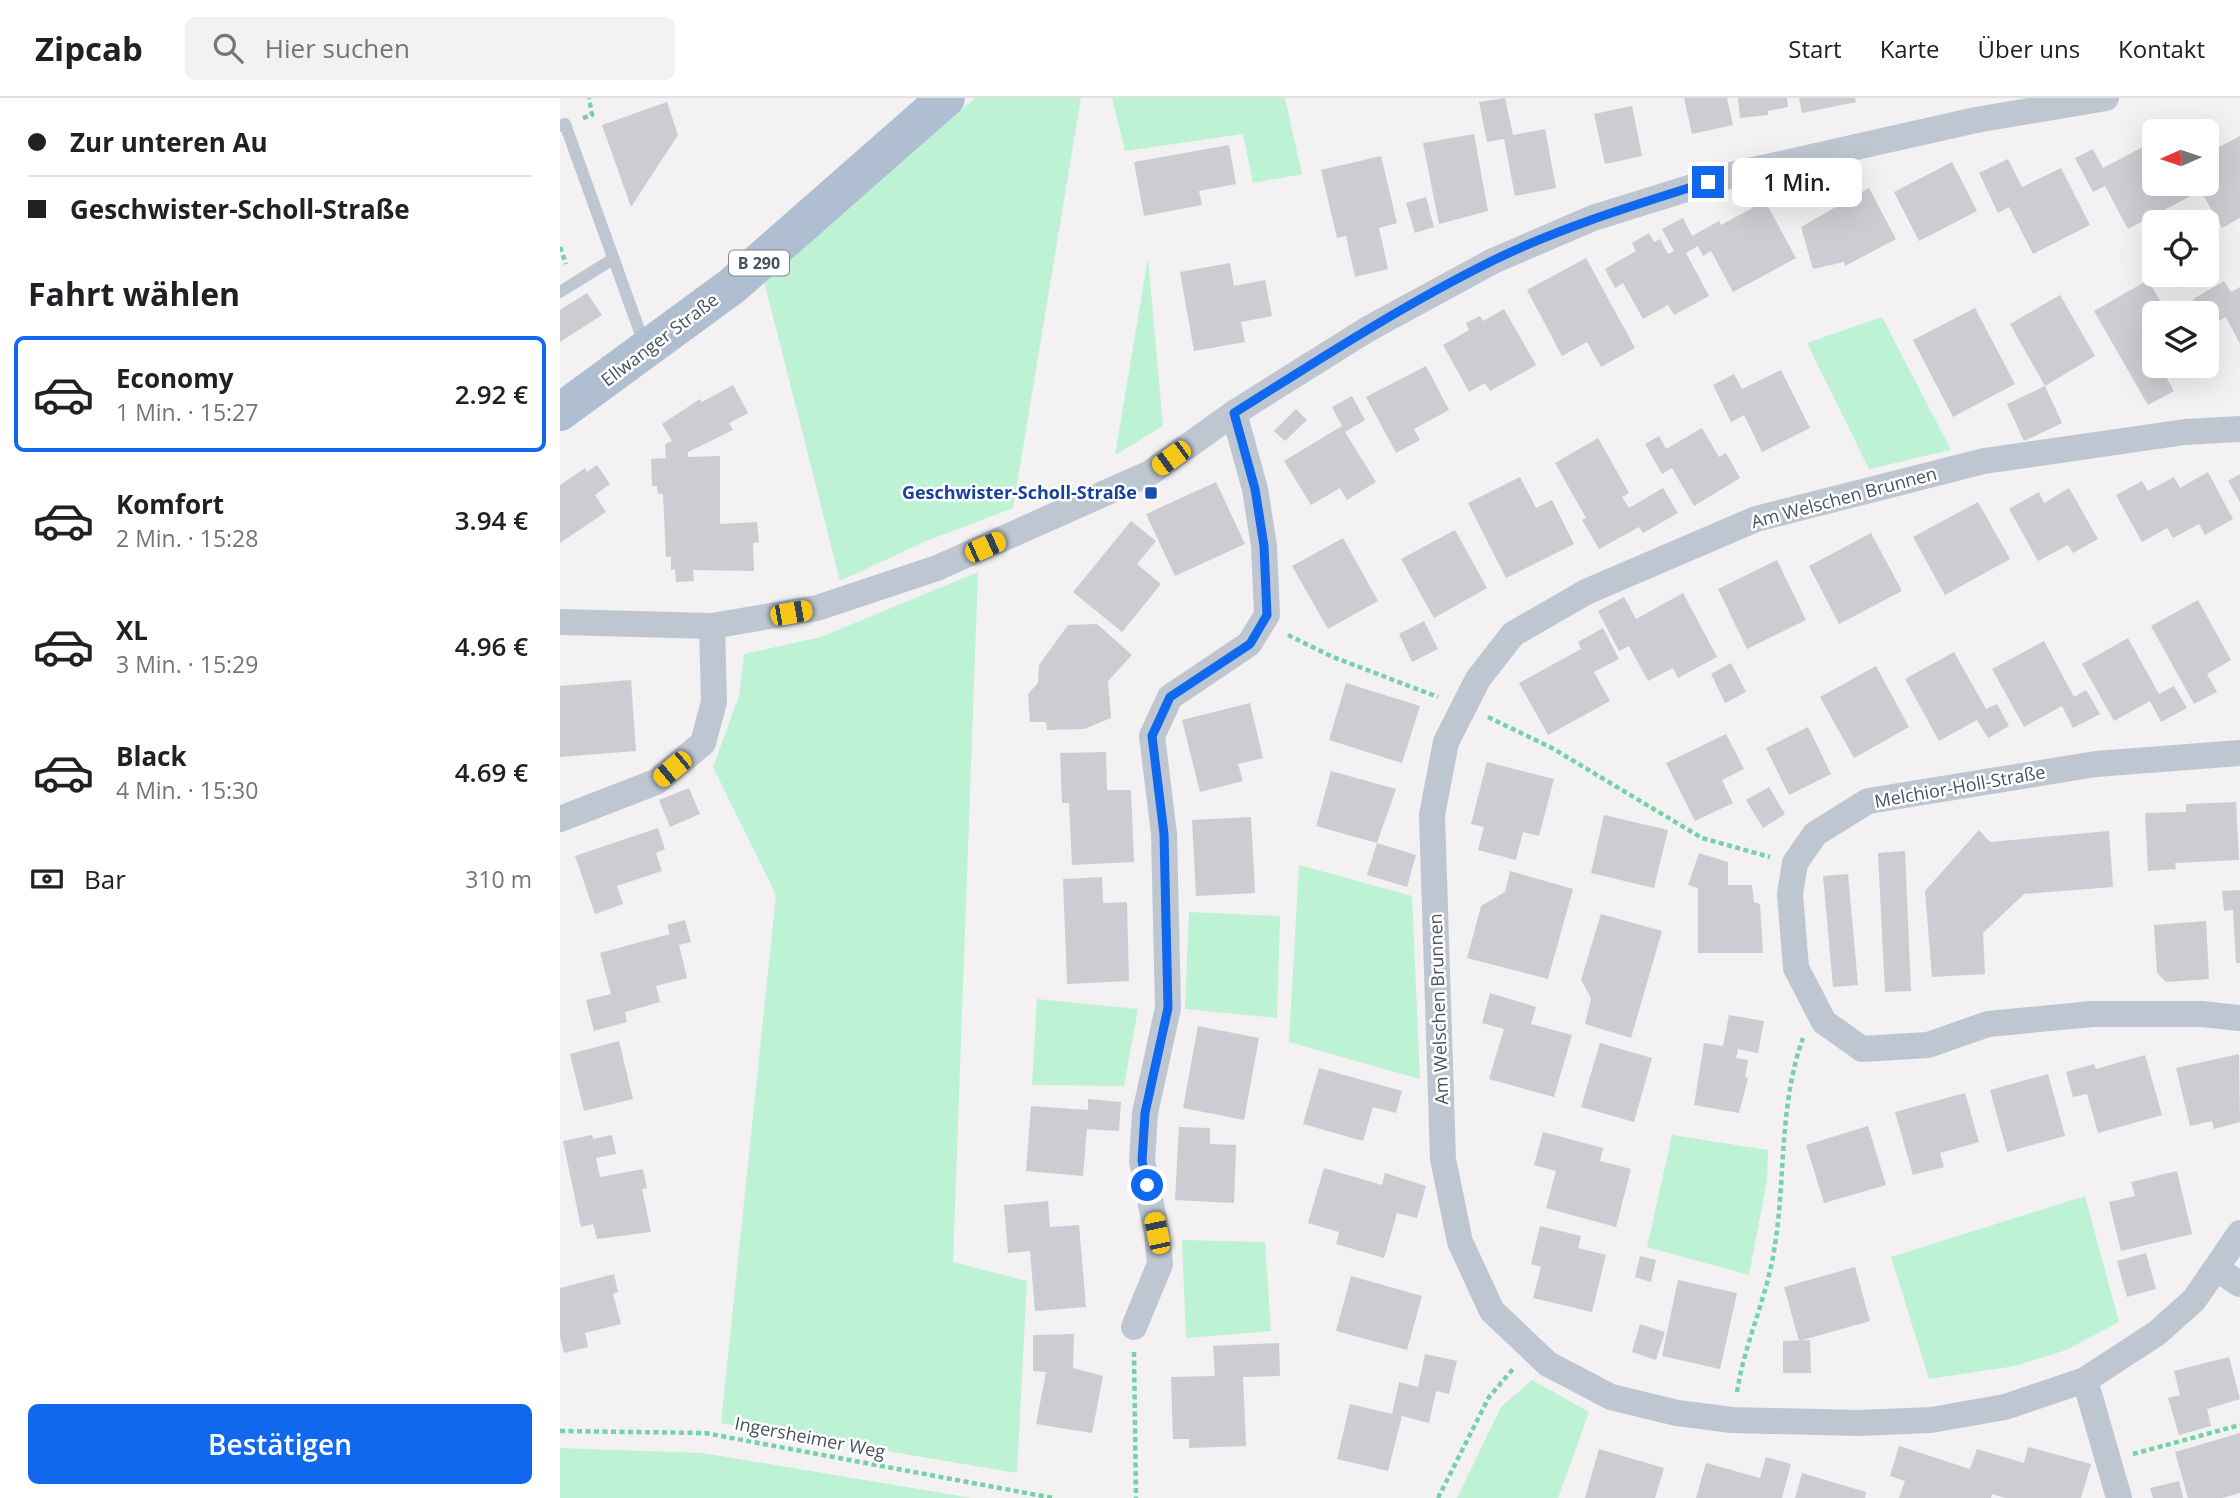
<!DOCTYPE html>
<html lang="de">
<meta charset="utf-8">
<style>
:root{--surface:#fff;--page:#f2f2f2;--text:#202124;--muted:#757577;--line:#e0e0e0;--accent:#1068ee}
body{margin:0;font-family:"Open Sans",sans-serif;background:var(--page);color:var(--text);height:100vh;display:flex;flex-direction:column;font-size:26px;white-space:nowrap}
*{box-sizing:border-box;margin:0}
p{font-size:23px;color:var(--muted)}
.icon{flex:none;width:38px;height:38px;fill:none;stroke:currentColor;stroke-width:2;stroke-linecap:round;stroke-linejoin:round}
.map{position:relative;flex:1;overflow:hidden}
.drawer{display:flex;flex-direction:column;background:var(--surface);width:560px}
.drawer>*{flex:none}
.guide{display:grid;align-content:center;height:154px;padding:0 28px;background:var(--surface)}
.needle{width:46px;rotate:267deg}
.controls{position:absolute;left:1582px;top:21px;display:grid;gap:14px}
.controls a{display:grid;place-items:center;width:77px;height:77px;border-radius:10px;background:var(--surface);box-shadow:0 7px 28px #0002;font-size:35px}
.end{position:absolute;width:32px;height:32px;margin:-16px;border:9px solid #1068ee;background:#fff;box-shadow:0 0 0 4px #fff}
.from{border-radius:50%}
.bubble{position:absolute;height:49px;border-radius:10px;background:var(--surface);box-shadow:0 7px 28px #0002;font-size:23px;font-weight:600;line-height:49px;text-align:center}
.car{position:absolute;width:21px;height:42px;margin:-21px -10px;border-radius:9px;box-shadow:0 0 5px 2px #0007;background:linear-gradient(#f5c518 24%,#345 0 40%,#f5c518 0 76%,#345 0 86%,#f5c518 0)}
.guide b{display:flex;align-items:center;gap:24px;height:66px;font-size:26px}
.guide b+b{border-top:2px solid var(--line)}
.guide i{width:18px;height:18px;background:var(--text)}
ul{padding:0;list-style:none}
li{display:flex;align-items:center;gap:21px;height:116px;margin:0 14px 10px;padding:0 14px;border:4px solid transparent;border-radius:10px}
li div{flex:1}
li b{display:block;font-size:26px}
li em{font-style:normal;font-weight:600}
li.current{border-color:var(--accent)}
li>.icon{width:63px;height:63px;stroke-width:1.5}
h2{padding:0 28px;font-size:32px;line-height:84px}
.pay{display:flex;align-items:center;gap:18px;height:77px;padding:0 28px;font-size:26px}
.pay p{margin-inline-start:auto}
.primary-button{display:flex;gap:14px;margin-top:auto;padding:14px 28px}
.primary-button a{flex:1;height:80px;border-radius:10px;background:var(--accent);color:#fff;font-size:28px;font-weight:600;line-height:80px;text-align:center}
header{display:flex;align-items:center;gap:42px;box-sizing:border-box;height:98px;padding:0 35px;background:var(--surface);border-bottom:2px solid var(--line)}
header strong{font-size:33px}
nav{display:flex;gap:38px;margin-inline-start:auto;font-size:24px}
.search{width:490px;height:63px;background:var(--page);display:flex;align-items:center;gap:18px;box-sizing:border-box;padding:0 24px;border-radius:10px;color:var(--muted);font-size:26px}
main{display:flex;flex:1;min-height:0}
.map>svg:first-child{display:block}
.green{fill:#bef2d4}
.building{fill:#cbcdd3}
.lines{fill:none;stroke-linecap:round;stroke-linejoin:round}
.path{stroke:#74d2a7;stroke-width:4.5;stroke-dasharray:5 3.5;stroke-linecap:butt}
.service{stroke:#bec7d1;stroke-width:12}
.minor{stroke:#bec7d1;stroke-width:26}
.primary{stroke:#afbfd1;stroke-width:38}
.route{stroke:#1068ee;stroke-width:9}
.transit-dot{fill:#1a4fb4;stroke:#fff;stroke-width:2.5}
.labels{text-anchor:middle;stroke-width:5;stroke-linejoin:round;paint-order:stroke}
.shield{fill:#fff;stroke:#7e8790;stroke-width:2}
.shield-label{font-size:16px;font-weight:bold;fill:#475360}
.street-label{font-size:18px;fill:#475360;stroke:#fff}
.transit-label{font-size:18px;font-weight:bold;fill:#164399;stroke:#fff;text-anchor:end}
</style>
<header>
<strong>Zipcab</strong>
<div class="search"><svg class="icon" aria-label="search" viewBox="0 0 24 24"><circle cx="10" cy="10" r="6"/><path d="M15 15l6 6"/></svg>Hier suchen</div>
<nav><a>Start</a><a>Karte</a><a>Über uns</a><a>Kontakt</a></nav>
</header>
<main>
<section class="drawer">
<div class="guide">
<b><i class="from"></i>Zur unteren Au</b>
<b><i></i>Geschwister-Scholl-Straße</b>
</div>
<h2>Fahrt wählen</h2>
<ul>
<li class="current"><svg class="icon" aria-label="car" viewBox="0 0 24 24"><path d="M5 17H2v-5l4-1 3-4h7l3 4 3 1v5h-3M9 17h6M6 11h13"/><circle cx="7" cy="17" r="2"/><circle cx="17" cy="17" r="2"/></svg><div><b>Economy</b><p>1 Min. · 15:27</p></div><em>2.92 €</em></li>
<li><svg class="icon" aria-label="car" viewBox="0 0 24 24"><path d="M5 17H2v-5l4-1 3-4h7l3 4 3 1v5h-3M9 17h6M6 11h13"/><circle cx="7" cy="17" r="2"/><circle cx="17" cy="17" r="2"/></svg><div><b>Komfort</b><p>2 Min. · 15:28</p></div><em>3.94 €</em></li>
<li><svg class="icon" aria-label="car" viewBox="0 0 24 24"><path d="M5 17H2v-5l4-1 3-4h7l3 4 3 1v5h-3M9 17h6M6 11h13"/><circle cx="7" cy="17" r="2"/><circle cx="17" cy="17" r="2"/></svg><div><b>XL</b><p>3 Min. · 15:29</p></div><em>4.96 €</em></li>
<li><svg class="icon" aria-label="car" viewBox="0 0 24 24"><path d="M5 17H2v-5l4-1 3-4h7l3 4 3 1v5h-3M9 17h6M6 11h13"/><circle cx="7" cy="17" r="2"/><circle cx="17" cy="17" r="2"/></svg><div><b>Black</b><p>4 Min. · 15:30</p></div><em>4.69 €</em></li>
</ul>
<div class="pay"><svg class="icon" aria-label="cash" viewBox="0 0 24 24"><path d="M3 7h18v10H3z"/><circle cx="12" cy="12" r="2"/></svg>Bar<p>310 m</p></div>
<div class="primary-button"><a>Bestätigen</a></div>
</section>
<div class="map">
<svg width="1680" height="1400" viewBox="0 0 1680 1400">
<rect width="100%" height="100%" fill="#f3f1f1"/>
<path class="green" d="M415 0H521L453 410 366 443 280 483 204 183Z
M552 0H725L742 76 693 85 683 36 565 53Z
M588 160 603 328 555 357Z
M1322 219 1391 352 1309 371 1247 245Z
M418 474 393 1164 467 1183 457 1375 161 1325 216 797 153 669 179 598 184 556 261 539Z
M739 767 852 798 860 981 729 944Z
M629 814 720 818 717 920 625 911Z
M477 901 578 911 564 988 472 987Z
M1112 1037 1208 1052 1207 1082 1189 1177 1087 1149Z
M1525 1098 1559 1224 1506 1252 1455 1268 1369 1281 1331 1159Z
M622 1142 705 1144 711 1233 626 1240Z
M972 1282 1029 1314 998 1400H897L941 1309Z
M0 1350 143 1355 412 1400H0Z"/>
<path class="building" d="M945 0 953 37 985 31 996 90 955 98 944 41 927 44 919 4Z
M1124 0H1167L1173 27 1132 36Z
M1178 0H1227L1228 9 1208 13V17L1180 20Z
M1239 0H1295L1296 4 1242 15Z
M107 4 118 37 71 109 42 27Z
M1072 8 1082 58 1045 66 1034 16Z
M914 36 928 113 879 126 863 45Z
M1680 38V120L1662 130 1637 86H1647V52L1650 54Z
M1594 43V86H1622L1629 99 1568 131 1545 88 1533 94 1515 60 1533 51 1543 70Z
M669 47 676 86 639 93 642 107 584 118 574 64Z
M821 58 837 125 819 130 828 171 795 179 786 138 777 140 761 72Z
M1448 61 1462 89 1501 70 1530 127 1473 156 1449 109 1438 115 1419 75Z
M1392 64 1417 113 1359 143 1334 94Z
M1309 90 1336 141 1285 168 1284 164 1253 171 1241 129Z
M866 99 874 129 855 135 846 105Z
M1205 103 1236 160 1173 194 1151 153 1143 158 1138 148 1126 155 1149 198 1114 217 1108 207 1083 221 1063 185 1055 190 1045 171 1076 153 1072 145 1089 135 1094 144 1100 141 1108 156 1114 153 1102 131 1123 120 1132 138 1159 123 1161 127Z
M1026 160 1075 250 1041 269 1027 244 1002 258 967 192Z
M670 165 674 188 705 182 712 218 681 224 685 244 634 253 620 174Z
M1588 182 1607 215H1594V268H1600L1614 293 1588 307 1534 213Z
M1664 183 1671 194 1680 189V246L1666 219 1649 229 1647 215H1641L1633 201Z
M27 195 42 217 0 244V212Z
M1500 197 1535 258 1485 288 1450 226Z
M1415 210 1455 286 1393 319 1353 242Z
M944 211 976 267 930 293 925 285 909 294 883 247 909 232 906 225 920 218 923 223Z
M866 268 889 312 854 331 860 342 836 355 806 299Z
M1221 272 1250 330 1202 354 1184 317 1171 324 1153 287 1174 276 1182 291Z
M173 287 188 315 169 325 173 332 128 354V359L160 358V426L197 424 199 444 193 445 194 473 133 472 134 483 116 484 115 471 111 472V458L106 459 103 396H98L97 388H92L91 361 106 360 105 346 112 343 102 326 140 301 142 304Z
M1485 288 1502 325 1464 343 1447 306Z
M792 298 805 322 785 334 816 384 787 402 780 390 751 407 724 363 782 328 772 309Z
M736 311 747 322 725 343 714 333Z
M1142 330 1159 359 1166 355 1180 380 1134 408 1112 370 1102 376 1085 346 1099 338 1106 351Z
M1038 340 1069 395 1062 399 1069 410 1103 390 1118 415 1083 435 1079 429 1039 451 1022 422 1026 420 995 365Z
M37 367 50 386 35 397 46 414 0 445V387L25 370 27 374Z
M1648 374 1673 421 1645 437 1639 426 1613 440 1607 430 1582 444 1556 397 1582 383 1588 393 1614 379 1620 390Z
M1680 376V404L1668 383Z
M960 379 976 410 992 402 1014 446 946 480 908 405Z
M656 384 685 446 615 478 586 416Z
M1509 390 1538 441 1513 455 1508 447 1478 463 1449 411 1479 394 1484 405Z
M1418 404 1450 461 1385 497 1353 439Z
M571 423 596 443 577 466 601 486 562 534 513 494Z
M895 432 927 490 874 520 841 461Z
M1311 435 1342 493 1279 526 1249 468Z
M783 440 818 503 768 531 732 468Z
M1217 462 1246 522 1187 551 1158 491Z
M1123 495 1157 559 1118 580 1113 570 1088 583 1069 548 1059 553 1038 513 1064 499 1076 521Z
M1638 502 1671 562 1647 576 1657 594 1634 606 1591 528Z
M864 523 878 551 852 564 839 536Z
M537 526 572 557 548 583 551 620 524 631 487 632 486 624H470L468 596 478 585 479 567 508 527Z
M1043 530 1059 561 1034 574 1050 603 988 637 959 585 1021 551 1018 544Z
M1568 540 1599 596 1614 588 1627 610 1601 624 1590 603 1554 623 1522 566Z
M1484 543 1514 599 1526 592 1540 616 1513 630 1502 608 1464 629 1432 571Z
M1394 554 1426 611 1437 606 1449 628 1428 640 1417 622 1379 643 1345 581Z
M1171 565 1186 594 1165 605 1151 576Z
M1316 568 1349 629 1294 660 1260 599Z
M71 582 76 653 0 659V588Z
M786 585 860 608 842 665 769 642Z
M690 605 703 660 678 666 683 683 640 694 622 622Z
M1248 629 1271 676 1229 697 1206 650Z
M1166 636 1184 671 1162 682 1173 705 1135 723 1106 665Z
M546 654 547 692H571L574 764 512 767 509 705H502L500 655Z
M927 664 994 681 979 738 963 734 956 762 918 752 924 729 911 726Z
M771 673 836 691 817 745 856 757 847 789 807 777 817 745 756 728Z
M1209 689 1225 716 1203 730 1186 702Z
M129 690 140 716 110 729 99 702Z
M1676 704 1679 762 1615 765 1616 771 1588 773 1585 715 1626 714V706Z
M1044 717 1108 732 1094 790 1031 775Z
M691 719 695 795 636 798 632 722Z
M98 730 105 751 96 755 102 773 57 788 63 806 35 816 15 758Z
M1419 732 1430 744 1549 733 1553 789 1464 796 1423 835 1425 876 1372 879 1365 793Z
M1345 753 1351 893 1325 894 1318 755Z
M1139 755 1168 764V787H1192L1194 804 1200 806 1203 855H1138V790L1128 787Z
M950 773 1013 791 988 881 907 860 921 808 945 794Z
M1288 776 1298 887 1273 889 1263 778Z
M542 779 543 805 567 804 569 883 507 886 503 781Z
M1680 792V865H1676L1673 812 1664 813 1662 793Z
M1041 816 1102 833 1071 940 1025 926 1031 900 1021 882Z
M125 822 131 844 119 847 127 880 96 888 100 904 65 914 67 924 34 933 26 902 51 896 40 855 110 836 107 827Z
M1646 823 1649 881 1606 884 1597 875 1594 827Z
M930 895 976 909 971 926 1012 937 994 999 929 981 944 931 922 925Z
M1169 917 1204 923 1198 955 1178 951 1176 960 1188 962 1185 979 1188 980 1179 1015 1134 1007 1144 945 1163 948Z
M638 928 699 940 684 1022 623 1010Z
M59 943 73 1001 24 1013 10 956Z
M1040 945 1092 960 1074 1024 1021 1009Z
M1679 956 1680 1024 1654 1031 1652 1023 1630 1028 1616 970Z
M1585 957 1602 1017 1538 1035 1527 996 1513 999 1506 974 1534 966 1536 971Z
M759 970 842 993 836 1015 813 1009 803 1043 743 1026Z
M1488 976 1505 1038 1447 1054 1430 992Z
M1405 995 1419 1044 1380 1055 1384 1069 1353 1077 1335 1014Z
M528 1001 561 1004 559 1033 527 1031 523 1078 466 1073 471 1008 528 1012Z
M1308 1028 1326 1087 1264 1105 1246 1047Z
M619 1029 650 1030V1046L676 1047 674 1105 615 1102Z
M983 1034 1043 1050 1040 1063 1071 1071 1056 1129 986 1110 996 1073 974 1067Z
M32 1037 33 1041 52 1037 56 1056 36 1060 40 1079 83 1071 87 1090 82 1091 91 1134 37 1141 33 1126 21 1129 3 1043Z
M764 1070 822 1087 825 1075 866 1088 857 1120 837 1115 824 1160 776 1146 779 1134 748 1125Z
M1617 1073 1632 1136 1561 1153 1549 1104 1575 1098 1571 1084Z
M488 1103 490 1129 519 1127 526 1209 475 1213 470 1153 448 1155 444 1107Z
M980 1128 1021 1138 1018 1150 1046 1157 1032 1214 973 1200 981 1169 971 1166Z
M1586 1155 1596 1191 1567 1199 1557 1163Z
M1080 1158 1096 1162 1091 1184 1075 1179Z
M1295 1169 1310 1223 1239 1243 1224 1189Z
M54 1176 58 1194 53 1196 61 1226 25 1235 28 1249 4 1255 0 1238V1190Z
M791 1178 862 1198 847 1252 776 1233Z
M1118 1182 1177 1195 1160 1271 1102 1258Z
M1080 1226 1105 1234 1096 1262 1072 1254Z
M514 1236 513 1270 543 1278 532 1335 476 1326 486 1274 473 1273V1237Z
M1250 1242 1251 1275H1223V1243Z
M719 1245 720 1278 683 1279 686 1348 629 1350V1341H613L611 1279 655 1278 653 1248Z
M865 1256 897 1263 889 1296 876 1293 869 1325 842 1318 828 1373 777 1361 790 1306 832 1316 839 1284 858 1289Z
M1669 1259 1680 1301 1647 1311 1651 1328 1619 1337 1608 1300 1620 1297 1614 1273Z
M1680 1335V1395L1662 1400H1628L1615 1354Z
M1339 1348 1410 1371 1417 1351 1464 1365 1468 1349 1531 1366 1521 1400H1446L1432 1396 1431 1400H1339L1345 1383 1330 1378Z
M1039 1351 1104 1370 1095 1400H1025Z
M1206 1359 1231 1366 1222 1400H1136L1146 1365 1200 1380Z
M1242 1375 1306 1394 1305 1400H1235Z
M1619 1383 1623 1400H1593L1590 1390Z"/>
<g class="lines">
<path class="path" d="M23 20 32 17 29 0
M0 149 6 166
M728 537 773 559 878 599
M928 619 992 650 1142 740 1210 759
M574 1254 576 1400
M1177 1294C1184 1249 1203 1208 1212 1164 1227 1089 1217 1012 1243 940
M0 1333 145 1335 493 1400
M1573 1356 1680 1327
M878 1400 929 1299 953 1271"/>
<path class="service" d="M0 28 5 26 85 248
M0 194 53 161"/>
<path class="minor" d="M1680 331 1625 334 1424 363 1196 421 1026 494 953 536 918 581 886 644 872 717 883 1061 900 1144 932 1213 988 1266 1051 1299 1117 1315 1172 1322 1298 1325 1371 1322 1445 1309 1525 1282 1597 1235 1634 1202 1680 1135
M0 524 152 528 257 510 377 470 590 375 674 315 808 231 933 163 1033 120 1171 77 1416 22 1546 0
M1680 655 1536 666 1308 703 1255 736 1235 765 1230 796 1236 870 1264 924 1302 951 1368 947 1428 926 1532 916H1642L1680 920
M0 721 96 684 143 645 154 604 152 528
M1657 1171 1680 1186
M574 1229 600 1166 597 1135 582 1063 585 1015 608 910 604 736 592 638 610 599 689 546 707 517 704 448 695 391 674 315
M1525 1282 1559 1400"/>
<path class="primary" d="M0 314 172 188 386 0"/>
</g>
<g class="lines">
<path class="route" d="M587 1087 582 1063 585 1015 608 910 604 736 592 638 610 599 690 546 707 517 704 448 695 391 674 315C758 262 843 207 932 163 1001 129 1075 107 1148 84"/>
</g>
<rect class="transit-dot" x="584" y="388" width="14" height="14" rx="3.5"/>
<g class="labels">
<rect class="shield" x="169" y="152.5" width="60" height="25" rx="5"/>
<g class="shield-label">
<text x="199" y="171">B 290</text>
</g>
<g class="street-label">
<text transform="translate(100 242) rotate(-37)" y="6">Ellwanger Straße</text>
<text transform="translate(1284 400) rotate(-15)" y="6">Am Welschen Brunnen</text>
<text transform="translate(1400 689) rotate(-10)" y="6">Melchior-Holl-Straße</text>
<text transform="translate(879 911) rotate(-92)" y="6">Am Welschen Brunnen</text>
<text transform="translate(250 1340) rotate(11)" y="6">Ingersheimer Weg</text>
</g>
<g class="transit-label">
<text x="577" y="401">Geschwister-Scholl-Straße</text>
</g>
</g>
</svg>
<div class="controls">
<a><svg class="needle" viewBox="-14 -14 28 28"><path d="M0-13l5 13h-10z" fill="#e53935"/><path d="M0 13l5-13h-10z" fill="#757577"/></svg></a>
<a><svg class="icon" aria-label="locate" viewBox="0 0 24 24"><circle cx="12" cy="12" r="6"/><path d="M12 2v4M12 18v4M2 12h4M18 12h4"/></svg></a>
<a><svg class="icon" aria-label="layers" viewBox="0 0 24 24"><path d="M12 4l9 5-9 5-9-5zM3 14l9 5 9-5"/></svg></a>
</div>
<i class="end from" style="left:587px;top:1087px"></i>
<i class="end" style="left:1148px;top:84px"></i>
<div class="bubble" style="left:1172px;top:60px;width:130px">1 Min.</div>
<i class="car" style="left:611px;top:360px;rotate:234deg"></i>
<i class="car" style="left:425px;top:449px;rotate:66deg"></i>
<i class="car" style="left:231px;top:515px;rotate:80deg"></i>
<i class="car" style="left:112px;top:671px;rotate:230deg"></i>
<i class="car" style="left:597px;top:1135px;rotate:348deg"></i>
</div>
</main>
